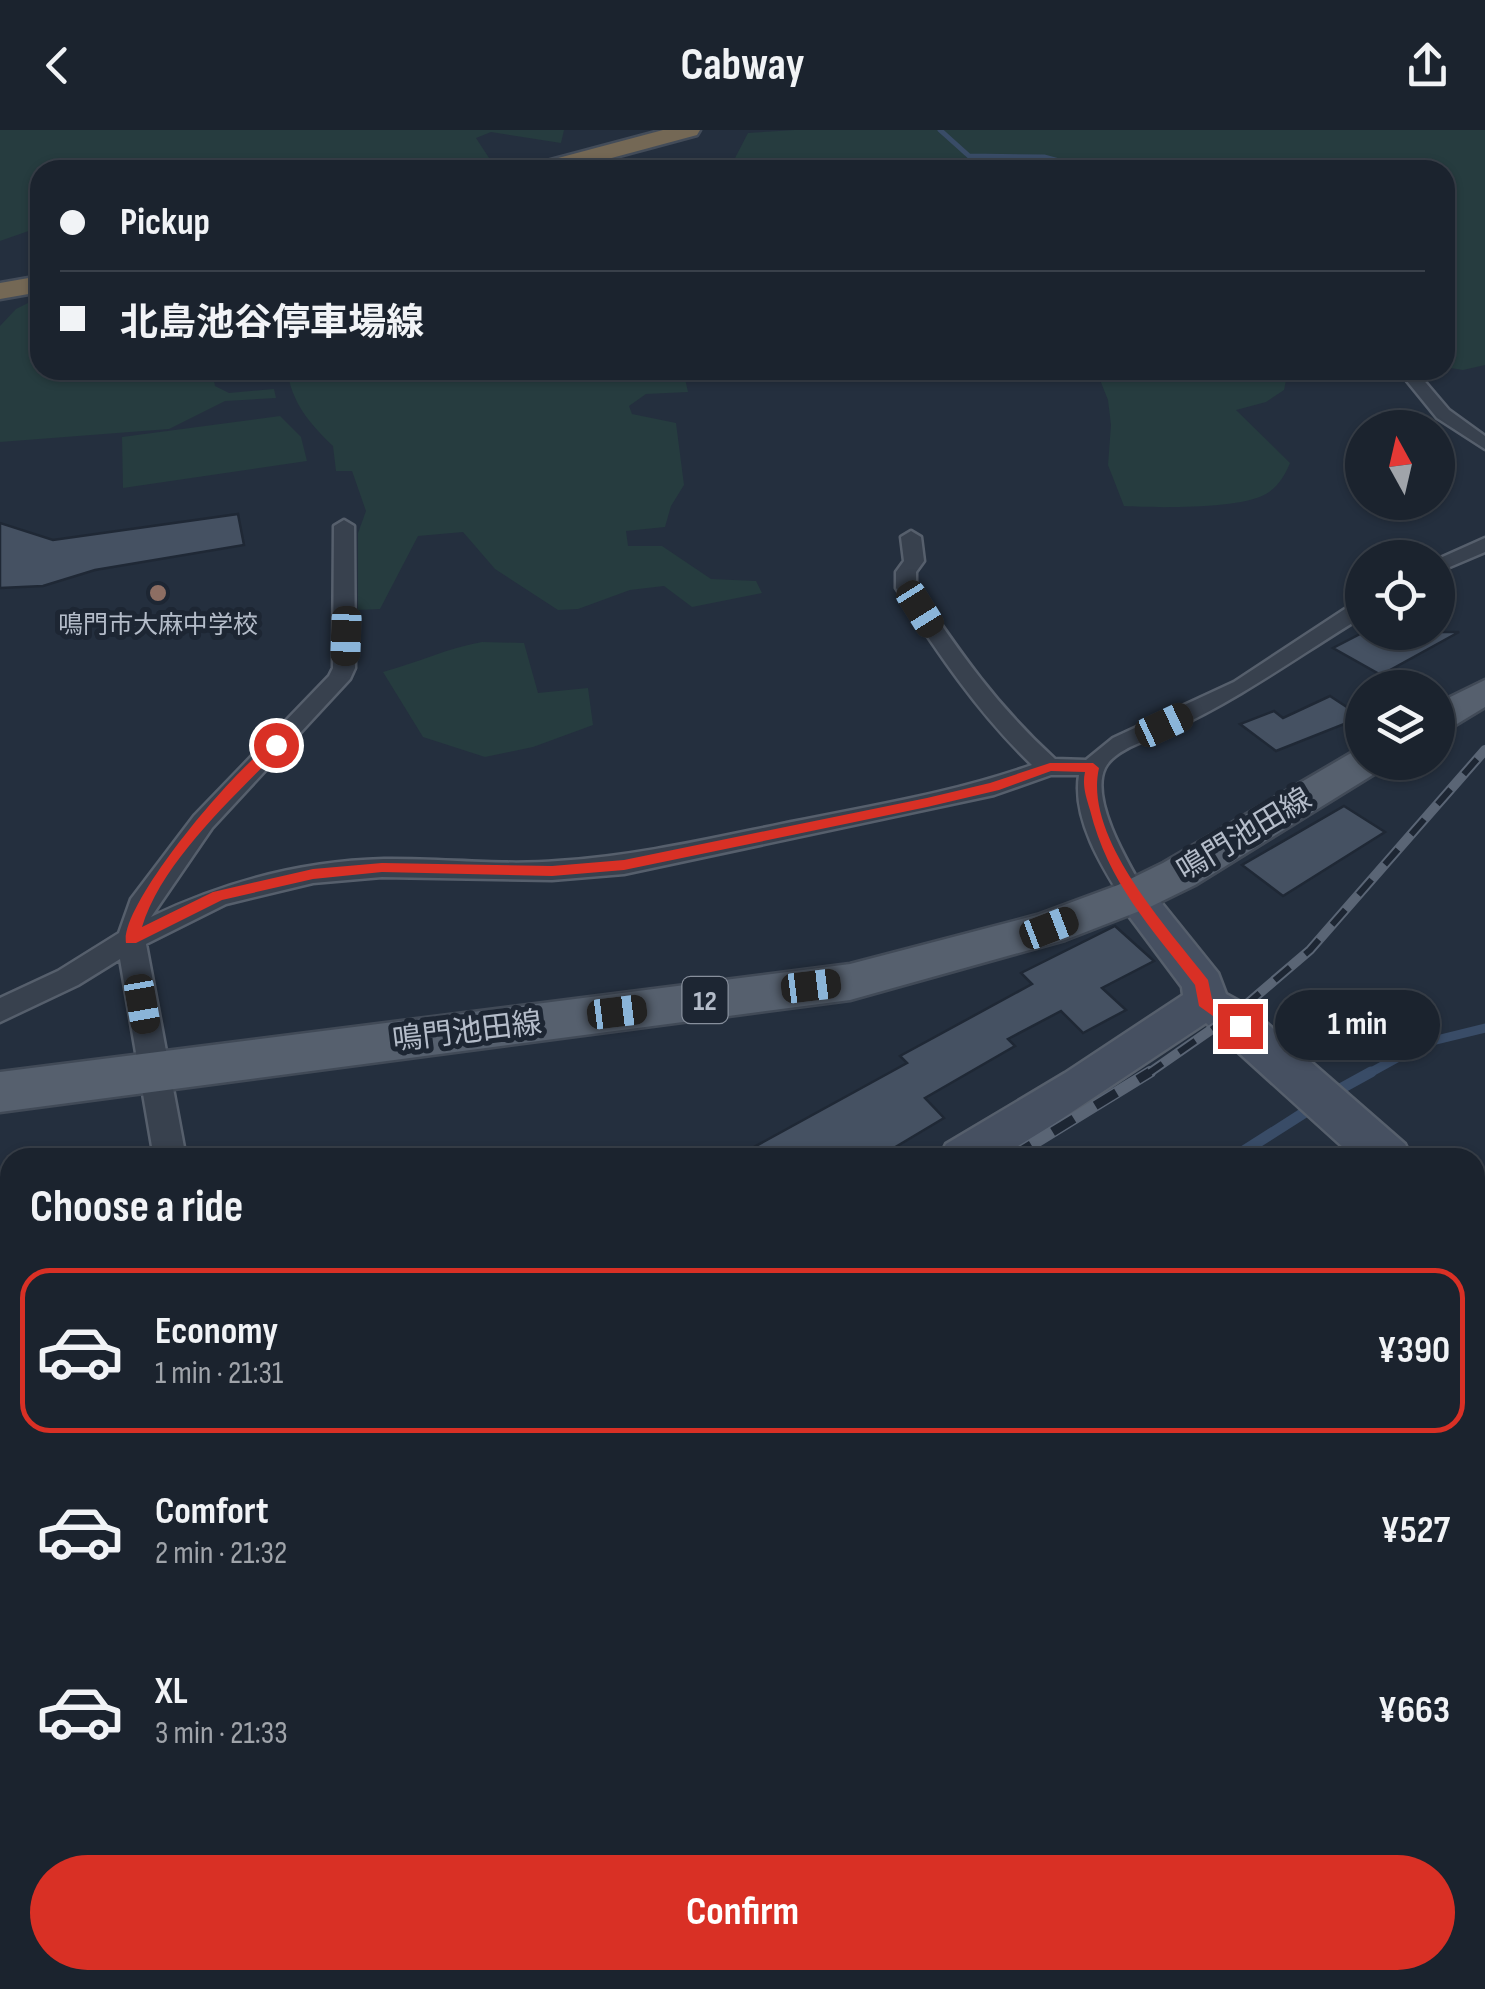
<!DOCTYPE html>
<meta charset="utf-8">
<style>
:root{--surface:#1b232e;--page:#282f3a;--text:#f1f3f6;--muted:#a0a4aa;--line:#39404a;--accent:#d93025}
body{margin:0;font-family:"Sofia Sans Condensed","Noto Sans JP",sans-serif;background:var(--page);color:var(--text);height:100vh;display:flex;flex-direction:column;font-size:38px;white-space:nowrap}
*{box-sizing:border-box;margin:0}
p{font-size:32px;color:var(--muted)}
.icon{flex:none;width:55px;height:55px;fill:none;stroke:currentColor;stroke-width:2;stroke-linecap:round;stroke-linejoin:round}
.map{position:relative;flex:1;overflow:hidden}
.drawer{position:absolute;left:0px;top:1018px;width:1485px;height:842px;display:flex;flex-direction:column;background:var(--surface);border-radius:30px 30px 0 0;box-shadow:0 2px 8px #0004,0 0 0 2px var(--line)}
.drawer>*{flex:none}
.hud{position:absolute;left:30px;top:30px;width:1425px;height:220px;border-radius:30px;box-shadow:0 2px 8px #0004,0 0 0 2px var(--line);display:grid;align-content:center;height:220px;padding:0 30px;background:var(--surface)}
.needle{width:65px;rotate:352deg}
.fabs{position:absolute;left:1345px;top:280px;display:grid;gap:20px}
.fabs a{display:grid;place-items:center;width:110px;height:110px;border-radius:50%;background:var(--surface);box-shadow:0 2px 8px #0004,0 0 0 2px var(--line);font-size:50px}
.end{position:absolute;width:45px;height:45px;margin:-22px;border:12px solid #d93025;background:#fff;box-shadow:0 0 0 5px #fff}
.from{border-radius:50%}
.bubble{position:absolute;height:70px;border-radius:35px;background:var(--surface);box-shadow:0 2px 8px #0004,0 0 0 2px var(--line);font-size:32px;font-weight:700;line-height:70px;text-align:center}
.car{position:absolute;width:30px;height:60px;margin:-30px -15px;border-radius:12px;box-shadow:0 0 8px 2px #0007;background:linear-gradient(#222 24%,#8ab4d8 0 40%,#222 0 76%,#8ab4d8 0 86%,#222 0)}
.hud b{display:flex;align-items:center;gap:35px;height:95px;font-size:38px}
.hud b+b{border-top:2px solid var(--line)}
.hud i{width:25px;height:25px;background:var(--text)}
ul{padding:0;list-style:none}
li{display:flex;align-items:center;gap:30px;height:165px;margin:0 20px 15px;padding:0 10px;border:5px solid transparent;border-radius:30px}
li div{flex:1}
li b{display:block;font-size:38px}
li em{font-style:normal;font-weight:700}
li.on{border-color:var(--accent)}
li>.icon{width:90px;height:90px;stroke-width:1.5}
h2{padding:0 30px;font-size:45px;line-height:120px}
.primary-button{display:flex;gap:20px;margin-top:auto;padding:20px 30px}
.primary-button a{flex:1;height:115px;border-radius:60px;background:var(--accent);color:#fff;font-size:40px;font-weight:700;line-height:115px;text-align:center}
header{display:flex;justify-content:space-between;align-items:center;height:130px;padding:0 30px;background:var(--surface);font-size:45px;font-weight:700}
.map>svg:first-child{display:block}
.green{fill:#263c3f}
.lines{fill:none;stroke-linecap:round;stroke-linejoin:round}
.stream-far3{stroke:#394c67;stroke-width:5}
.stream-far2{stroke:#394c67;stroke-width:9}
.stream-far1{stroke:#394c67;stroke-width:11}
.stream{stroke:#394c67;stroke-width:14}
.building{fill:#455162;stroke:#1f2835;stroke-width:2.5}
.street-casing{stroke:#565f6c;stroke-width:5}
.secondary-casing{stroke:#565f6c;stroke-width:5}
.primary-casing{stroke:#414a57;stroke-width:5}
.highway-casing{stroke:#434c59;stroke-width:5}
.street{fill:#38414e;fill-rule:evenodd}
.secondary{fill:#465061;fill-rule:evenodd}
.primary{fill:#56606e;fill-rule:evenodd}
.highway{fill:#746855;fill-rule:evenodd}
.rail-far2-casing{stroke:#5a6575;stroke-width:10}
.rail-far1-casing{stroke:#5a6575;stroke-width:12}
.rail-casing{stroke:#5a6575;stroke-width:15}
.rail-far2{stroke:#1d2633;stroke-width:6;stroke-dasharray:20;stroke-linecap:butt}
.rail-far1{stroke:#1d2633;stroke-width:9;stroke-dasharray:25;stroke-linecap:butt}
.rail{stroke:#1d2633;stroke-width:11;stroke-dasharray:32;stroke-linecap:butt}
.route{fill:#d93025}
.education-dot{fill:#8d6e63;stroke:#1d2633;stroke-width:4}
.labels{text-anchor:middle;stroke-width:10;stroke-linejoin:round;paint-order:stroke}
.far-poi-label{font-size:25px;fill:#b4bcc9;stroke:#1d2633}
.shield{fill:#1d2633;stroke:#878f9c;stroke-width:2.5}
.shield-label{font-size:28px;font-weight:bold;fill:#b4bcc9}
.street-label{font-size:30px;fill:#b4bcc9;stroke:#1d2633}
</style>
<header><svg class="icon" aria-label="back" viewBox="0 0 24 24"><path d="M15 5l-7 7 7 7"/></svg>Cabway<svg class="icon" aria-label="share" viewBox="0 0 24 24"><path d="M12 15V3M7 8l5-5 5 5M5 13v7h14v-7"/></svg></header>
<div class="map">
<svg width="1485" height="1859" viewBox="0 0 1485 1859">
<rect width="100%" height="100%" fill="#242f3e"/>
<path class="green" d="M0 0H564L561 13 491 2 476 8 493 34 393 36 387 40H40V97L0 111Z
M795 0H1485V235L1463 240 1445 237V40H709L734 30 748 3Z
M40 167V240H212L215 256 229 263 274 259 276 268 225 271 169 299 0 312V196L16 179Z
M287 240H683L688 262 646 264 629 276 632 284 676 293 684 355 671 376 665 397 626 401 628 416H662L711 449 756 451 762 463 692 477 664 456 630 460 578 479 558 480 495 439 463 402 418 406 380 479 358 480V403L366 381 352 341H336L333 316C309 293 292 273 287 240Z
M1096 240H1288L1284 260 1266 272 1236 280 1290 333C1285 345 1278 357 1266 364 1241 379 1155 378 1124 376L1108 335 1111 295 1108 270Z
M280 286 301 307 307 331 123 358 122 307Z
M482 512 524 513 538 563 588 558 593 595 533 617 485 627 423 607 383 542C417 533 447 518 482 512Z"/>
<g class="lines">
<path class="stream-far3" d="M940 0 969 26 1044 27 1092 40"/>
<path class="stream-far2" d="M1366 945 1424 913 1485 898"/>
<path class="stream-far1" d="M1331 964 1371 942
M1233 1028 1313 977"/>
<path class="stream" d="M392 1850 397 1859"/>
</g>
<path class="building" d="M238 384 244 415 95 440 43 456 0 458V393L53 410Z
M1364 502H1459L1381 545 1333 518Z
M1330 566 1362 587 1276 621 1240 594 1274 581 1283 588Z
M1344 676 1385 702 1283 766 1242 735Z
M1115 796 1154 831 1102 858 1126 880 1083 903 1061 881 1008 909 1015 916 925 968 944 988 877 1028H734L907 933 900 926 1032 854 1021 843Z"/>
<g class="lines">
<g class="street-casing">
<path id="street" d="M1398 240H1415L1449 280 1485 306V319L1437 288Z
M344 390 354 396 355 538 350 549 212 698 151 787C224 752 302 731 384 729 442 728 501 736 558 731 639 726 717 707 797 691 876 675 956 662 1032 635 977 582 937 522 896 458V442L904 431 901 407 911 401 921 407 924 431 916 442V458C961 524 996 575 1055 629L1086 630 1113 608 1234 552 1354 473 1362 472V487C1298 526 1240 569 1171 600 1152 609 1115 618 1105 638 1089 671 1131 738 1147 766L1143 773H1125C1102 737 1072 689 1079 645H1051L994 665 624 744 552 750 382 747 313 753 226 774 146 814 186 1028H154L120 829 78 855 0 892V868L58 841 119 803 131 769 194 686 329 546 333 538 334 396Z
M1485 408V422L1438 442V429Z
M0 1577 10 1581V1626L0 1621Z
M10 1832V1850H49L50 1859H2L1 1850Z"/>
</g>
<g class="secondary-casing">
<path id="secondary" d="M1134 752 1148 756 1218 843 1226 864 1246 875 1405 1014 1412 1028H1355L1206 893 1003 1028H939L946 1014 1065 943 1183 865 1182 857 1114 766 1120 756Z
M1475 1153 1485 1156V1218L1475 1214Z
M119 1850H194L190 1859H115Z"/>
</g>
<g class="primary-casing">
<path id="primary" d="M1485 550V577L1452 597 1438 601V573Z
M1362 620V632H1385L1379 641 1195 755 1150 777 1065 810 850 870 0 982V942L850 834 1037 785 1118 755 1163 733 1351 623Z"/>
</g>
<g class="highway-casing">
<path id="highway" d="M663 0H700L697 5 567 40H528L532 35Z
M40 146V162L0 169V153Z"/>
</g>
<use href="#street" class="street"/>
<use href="#secondary" class="secondary"/>
<use href="#primary" class="primary"/>
<use href="#highway" class="highway"/>
<g class="rail-far2-casing">
<path id="rail-far2" d="M1146 945 1241 879 1310 820 1485 620"/>
</g>
<g class="rail-far1-casing">
<path id="rail-far1" d="M1010 1028 1150 942"/>
</g>
<g class="rail-casing">
<path id="rail" d="M250 1859 255 1850"/>
</g>
<use href="#rail-far2" class="rail-far2"/>
<use href="#rail-far1" class="rail-far1"/>
<use href="#rail" class="rail"/>
</g>
<path class="route" d="M276 611 281 612V618C234 667 162 731 142 797L213 762 313 739 382 733 552 736 624 730 927 668 990 653 1050 633H1093L1099 638C1083 708 1168 798 1208 850L1212 869 1248 896 1240 902 1234 901 1199 876 1195 855C1151 797 1108 753 1090 680 1086 667 1082 655 1085 642L1051 641 999 660 927 677 624 740 552 746 382 742 313 749 222 770 136 813H126C119 774 242 629 276 611Z"/>
<circle class="education-dot" cx="158" cy="463" r="10"/>
<g class="labels">
<g class="far-poi-label">
<text x="158" y="503">鳴門市大麻中学校</text>
</g>
<rect class="shield" x="682.5" y="847" width="45" height="46" rx="8"/>
<g class="shield-label">
<text x="705" y="880">12</text>
</g>
<g class="street-label">
<text transform="translate(1244 704) rotate(-31)" y="10">鳴門池田線</text>
<text transform="translate(467 901) rotate(-7)" y="10">鳴門池田線</text>
</g>
</g>
</svg>
<div class="fabs">
<a><svg class="needle" viewBox="-14 -14 28 28"><path d="M0-13l5 13h-10z" fill="#e53935"/><path d="M0 13l5-13h-10z" fill="#a0a4aa"/></svg></a>
<a><svg class="icon" aria-label="locate" viewBox="0 0 24 24"><circle cx="12" cy="12" r="6"/><path d="M12 2v4M12 18v4M2 12h4M18 12h4"/></svg></a>
<a><svg class="icon" aria-label="layers" viewBox="0 0 24 24"><path d="M12 4l9 5-9 5-9-5zM3 14l9 5 9-5"/></svg></a>
</div>
<i class="end from" style="left:276px;top:615px"></i>
<i class="end" style="left:1240px;top:896px"></i>
<div class="bubble" style="left:1275px;top:860px;width:165px">1 min</div>
<i class="car" style="left:920px;top:479px;rotate:148deg"></i>
<i class="car" style="left:346px;top:506px;rotate:182deg"></i>
<i class="car" style="left:1164px;top:595px;rotate:65deg"></i>
<i class="car" style="left:1049px;top:798px;rotate:69deg"></i>
<i class="car" style="left:811px;top:856px;rotate:83deg"></i>
<i class="car" style="left:142px;top:874px;rotate:170deg"></i>
<i class="car" style="left:617px;top:882px;rotate:83deg"></i>
<div class="hud">
<b><i class="from"></i>Pickup</b>
<b><i></i>北島池谷停車場線</b>
</div>
<section class="drawer">
<h2>Choose a ride</h2>
<ul>
<li class="on"><svg class="icon" aria-label="car" viewBox="0 0 24 24"><path d="M5 17H2v-5l4-1 3-4h7l3 4 3 1v5h-3M9 17h6M6 11h13"/><circle cx="7" cy="17" r="2"/><circle cx="17" cy="17" r="2"/></svg><div><b>Economy</b><p>1 min · 21:31</p></div><em>¥390</em></li>
<li><svg class="icon" aria-label="car" viewBox="0 0 24 24"><path d="M5 17H2v-5l4-1 3-4h7l3 4 3 1v5h-3M9 17h6M6 11h13"/><circle cx="7" cy="17" r="2"/><circle cx="17" cy="17" r="2"/></svg><div><b>Comfort</b><p>2 min · 21:32</p></div><em>¥527</em></li>
<li><svg class="icon" aria-label="car" viewBox="0 0 24 24"><path d="M5 17H2v-5l4-1 3-4h7l3 4 3 1v5h-3M9 17h6M6 11h13"/><circle cx="7" cy="17" r="2"/><circle cx="17" cy="17" r="2"/></svg><div><b>XL</b><p>3 min · 21:33</p></div><em>¥663</em></li>
</ul>
<div class="primary-button"><a>Confirm</a></div>
</section>
</div>
